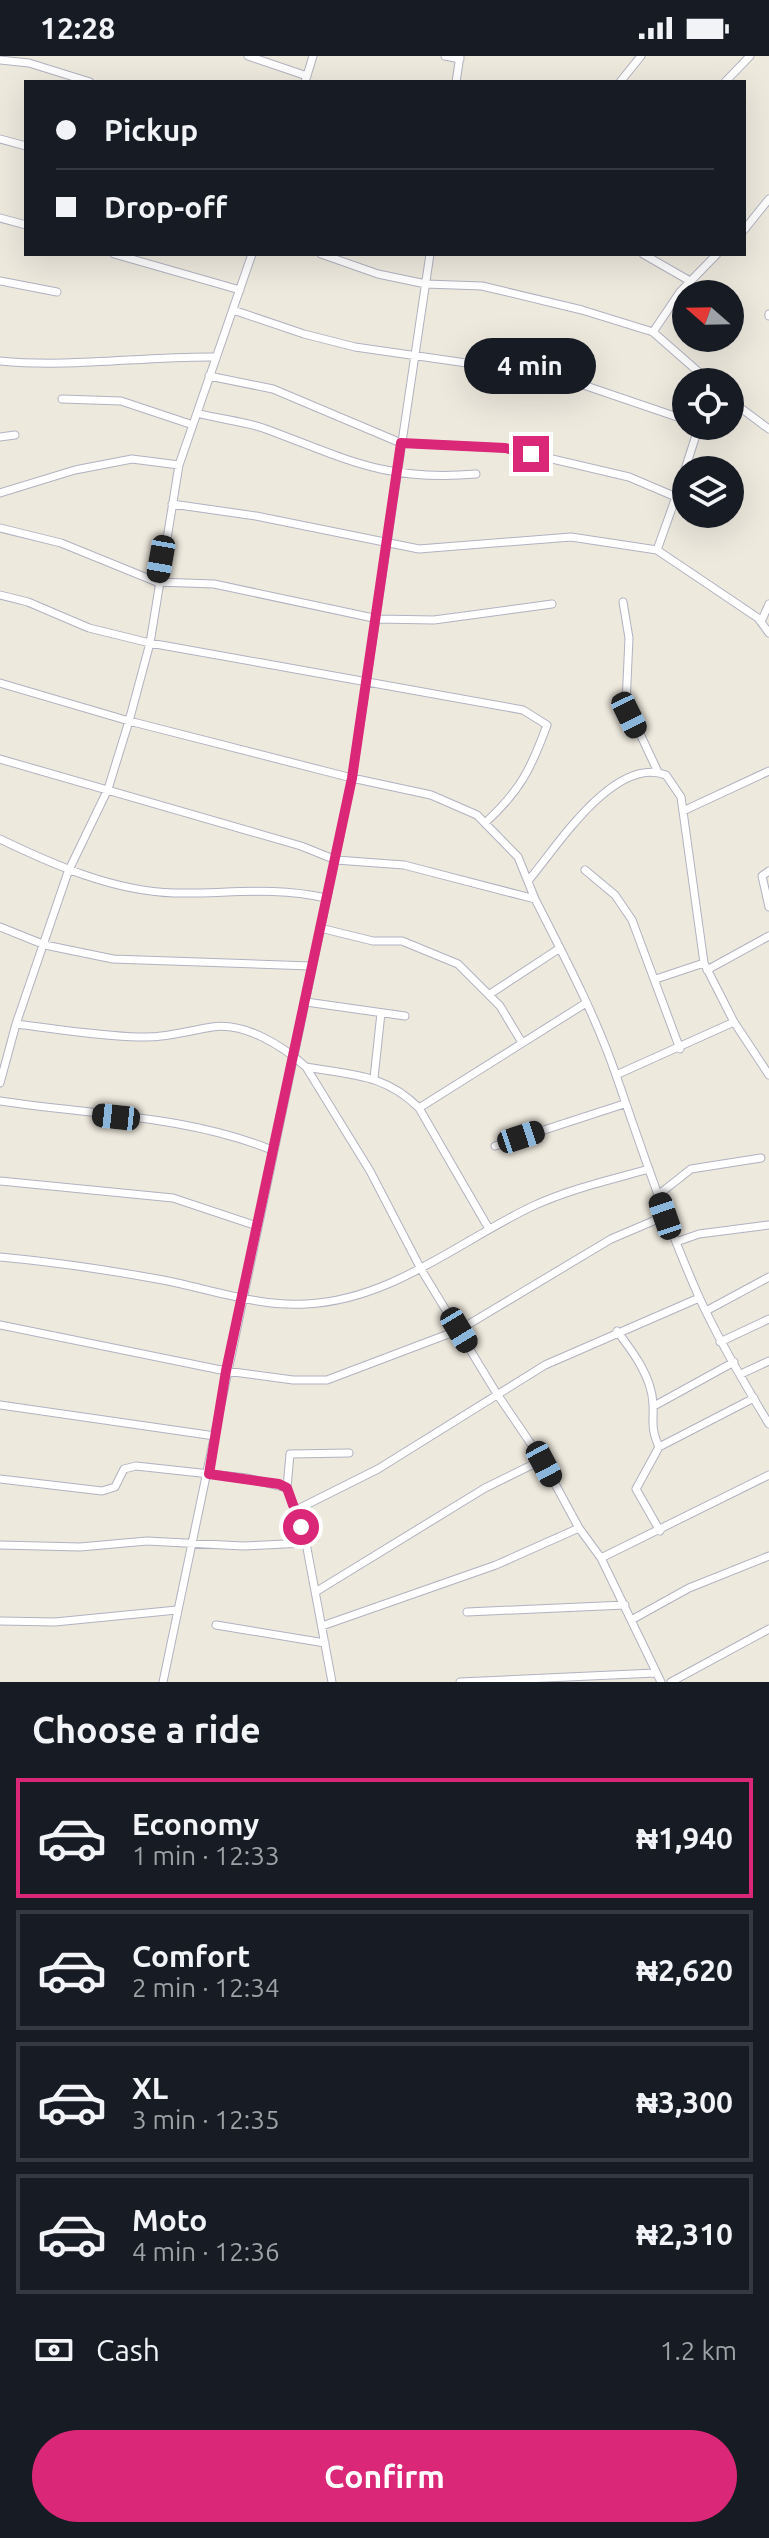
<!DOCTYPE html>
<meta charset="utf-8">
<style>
:root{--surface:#171b24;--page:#20242c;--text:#f1f3f6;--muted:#9ea1a6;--line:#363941;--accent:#db2777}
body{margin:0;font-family:Ubuntu,sans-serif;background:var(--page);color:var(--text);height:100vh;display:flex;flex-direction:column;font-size:30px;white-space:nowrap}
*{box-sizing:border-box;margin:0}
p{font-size:26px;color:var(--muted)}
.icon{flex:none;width:44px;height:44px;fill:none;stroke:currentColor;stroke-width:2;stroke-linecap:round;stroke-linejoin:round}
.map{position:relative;height:1626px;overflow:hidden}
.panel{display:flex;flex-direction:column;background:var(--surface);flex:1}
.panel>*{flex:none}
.banner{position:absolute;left:24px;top:24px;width:722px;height:176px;border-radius:0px;box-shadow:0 8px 32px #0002;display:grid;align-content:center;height:176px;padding:0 32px;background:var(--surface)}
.needle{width:52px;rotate:290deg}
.controls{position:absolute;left:672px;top:224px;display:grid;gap:16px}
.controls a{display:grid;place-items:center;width:72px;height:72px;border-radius:50%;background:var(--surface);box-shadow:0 8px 32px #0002;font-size:40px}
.end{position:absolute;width:36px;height:36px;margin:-18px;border:10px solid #db2777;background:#fff;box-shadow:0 0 0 4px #fff}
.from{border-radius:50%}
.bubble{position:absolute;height:56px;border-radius:28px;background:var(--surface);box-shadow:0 8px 32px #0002;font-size:26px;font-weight:700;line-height:56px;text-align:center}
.car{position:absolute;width:24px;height:48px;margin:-24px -12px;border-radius:10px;box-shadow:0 0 6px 2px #0007;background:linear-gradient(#222 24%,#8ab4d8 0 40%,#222 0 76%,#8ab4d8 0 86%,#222 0)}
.banner b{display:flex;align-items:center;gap:28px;height:76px;font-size:30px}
.banner b+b{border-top:2px solid var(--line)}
.banner i{width:20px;height:20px;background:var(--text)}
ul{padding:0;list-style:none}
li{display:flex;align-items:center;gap:24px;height:120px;margin:0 16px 12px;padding:0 16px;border:4px solid var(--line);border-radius:0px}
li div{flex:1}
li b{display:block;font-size:30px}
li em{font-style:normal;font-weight:700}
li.selected{border-color:var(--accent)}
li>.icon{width:72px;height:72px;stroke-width:1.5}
h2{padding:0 32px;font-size:36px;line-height:96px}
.pay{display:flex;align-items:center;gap:20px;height:88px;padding:0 32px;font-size:30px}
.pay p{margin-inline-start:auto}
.action{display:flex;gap:16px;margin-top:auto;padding:16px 32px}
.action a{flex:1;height:92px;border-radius:48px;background:var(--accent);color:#fff;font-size:32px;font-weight:700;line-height:92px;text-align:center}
.status{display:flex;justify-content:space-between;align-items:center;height:56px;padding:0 40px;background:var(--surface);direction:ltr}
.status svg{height:22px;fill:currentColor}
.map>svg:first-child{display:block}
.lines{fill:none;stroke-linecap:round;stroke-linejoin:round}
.street-casing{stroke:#b1b2c0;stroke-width:9}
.street{stroke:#fff;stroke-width:7}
.route{stroke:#db2777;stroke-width:10}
</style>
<div class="status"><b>12:28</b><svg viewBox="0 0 49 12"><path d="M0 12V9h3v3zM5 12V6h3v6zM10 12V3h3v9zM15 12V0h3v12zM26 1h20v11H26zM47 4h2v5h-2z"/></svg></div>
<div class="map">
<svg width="769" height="1626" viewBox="0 0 769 1626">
<rect width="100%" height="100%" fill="#eee9dd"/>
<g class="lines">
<g class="street-casing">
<path id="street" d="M248 0 307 20
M445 0 460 3
M0 4 29 7 90 26
M305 26 313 0
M456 26 460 0
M620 26 641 0
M725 26 750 0
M0 83 26 90
M0 162 26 169
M744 174 769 143
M114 198 240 234
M321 198 378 218 426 228 482 230 582 254 653 276
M643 198 690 225
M0 225 57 236
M233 254 304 278 355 291 557 320 686 364
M769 258V260
M0 305C72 312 144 300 216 301
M209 320 273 333 401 387 505 392 629 421 676 441 657 494
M710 326 653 276 680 236 717 198
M62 343 121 345 193 369
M730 344 769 373
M197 357C218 363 242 365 263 372 345 402 384 426 476 418
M0 381 15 379
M0 437 75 414 132 403 179 409
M676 441 699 370
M172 448 256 460 419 493 571 481 657 494 758 562 769 577
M0 472 61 487 157 526 214 528 378 563 434 564 552 548
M0 539 28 546 89 572 150 587 523 654 547 669C531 713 520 735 485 767
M623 546 629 582 626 648 658 716
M761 566 769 548
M0 627 129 665 352 722 431 739 477 759 518 801 535 843
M0 703 301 790 336 804 404 809 535 843C564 900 595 958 616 1019 642 1094 667 1169 699 1241 719 1285 744 1327 769 1368
M683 755 769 715
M0 783C54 809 113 835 174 837 228 838 271 830 326 842
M585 814 615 839 632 864 680 993
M769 815 762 820 769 851
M528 825C556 792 614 699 666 719L681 741 704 907 734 966
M0 871 45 889 113 903 311 910
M320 872 373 885H402L458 908 500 950 521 985
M707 914 769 880
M656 923 704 907
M490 938 560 892
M306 946 405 960
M16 968C57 973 98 980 139 981 166 982 187 975 212 971 245 966 283 990 306 1011L370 1115 422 1215 497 1338 542 1404 579 1472 601 1502 661 1626
M306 1011C352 1019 385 1018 419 1052L586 947
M616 1019 734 966 769 1019
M374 1022 381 957
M0 1027 16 968 68 816 108 733 129 665 150 587 179 409 252 198
M0 1045C90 1059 186 1059 272 1094
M419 1052 489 1173
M495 1090 624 1048
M0 1125 173 1142 257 1170
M658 1139 691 1113 761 1102
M676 1186 699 1178 769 1169
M0 1201C54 1206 109 1214 163 1224 209 1233 259 1251 306 1248 392 1244 459 1185 533 1150 570 1133 610 1124 649 1113
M706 1255 769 1221
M0 1269 226 1315 293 1324H327L459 1274 611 1183 665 1160
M617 1275C633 1296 652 1321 653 1348 654 1367 650 1370 659 1391L636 1433 660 1475
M720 1286 769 1263
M741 1318 769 1305
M0 1349 215 1380
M654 1350 734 1306
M659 1391 754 1342
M0 1423 102 1435 115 1431 124 1413 136 1410 247 1422 287 1432 306 1487 332 1626
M287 1432 290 1398 349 1397
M296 1454 378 1413 545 1309 699 1242
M0 1489 80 1491 147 1485 243 1490 306 1487
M601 1502 769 1419
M317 1535 485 1432 542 1404
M467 1556 625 1549
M633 1563 689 1532 769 1500
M0 1565 55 1566 177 1554
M216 1569 325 1587
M322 1570 496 1509 579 1472
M163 1626 352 722 430 198
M460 1626 655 1617
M671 1626 769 1573"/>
</g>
<use href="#street" class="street"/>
</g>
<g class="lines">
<path class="route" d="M301 1471 287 1432 279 1428 209 1418 226 1315 352 722 401 387 505 392 531 398"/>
</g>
</svg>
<div class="controls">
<a><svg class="needle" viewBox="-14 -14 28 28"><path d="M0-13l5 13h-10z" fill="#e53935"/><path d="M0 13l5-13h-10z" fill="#9ea1a6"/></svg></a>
<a><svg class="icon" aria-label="locate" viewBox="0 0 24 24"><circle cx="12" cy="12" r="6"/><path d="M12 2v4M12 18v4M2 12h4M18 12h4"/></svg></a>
<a><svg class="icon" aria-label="layers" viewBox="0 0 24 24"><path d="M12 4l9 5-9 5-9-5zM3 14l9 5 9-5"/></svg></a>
</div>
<i class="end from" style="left:301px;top:1471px"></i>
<i class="end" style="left:531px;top:398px"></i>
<div class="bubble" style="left:464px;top:282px;width:132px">4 min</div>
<i class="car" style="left:161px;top:503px;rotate:190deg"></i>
<i class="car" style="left:629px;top:659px;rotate:154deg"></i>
<i class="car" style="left:116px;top:1061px;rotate:276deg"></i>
<i class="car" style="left:521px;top:1081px;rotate:72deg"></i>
<i class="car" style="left:665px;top:1160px;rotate:341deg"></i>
<i class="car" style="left:459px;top:1274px;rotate:149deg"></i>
<i class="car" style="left:544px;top:1408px;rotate:152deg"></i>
<div class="banner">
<b><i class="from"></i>Pickup</b>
<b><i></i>Drop-off</b>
</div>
</div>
<section class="panel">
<h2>Choose a ride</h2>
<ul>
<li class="selected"><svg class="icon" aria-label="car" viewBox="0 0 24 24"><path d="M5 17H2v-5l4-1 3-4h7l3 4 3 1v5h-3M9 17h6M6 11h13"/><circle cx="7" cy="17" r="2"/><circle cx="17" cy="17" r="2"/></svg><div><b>Economy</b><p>1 min · 12:33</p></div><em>₦1,940</em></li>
<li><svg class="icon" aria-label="car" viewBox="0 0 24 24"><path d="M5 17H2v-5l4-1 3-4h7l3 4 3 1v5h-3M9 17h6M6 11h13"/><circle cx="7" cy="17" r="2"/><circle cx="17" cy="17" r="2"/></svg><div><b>Comfort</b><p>2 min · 12:34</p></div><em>₦2,620</em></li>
<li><svg class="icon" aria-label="car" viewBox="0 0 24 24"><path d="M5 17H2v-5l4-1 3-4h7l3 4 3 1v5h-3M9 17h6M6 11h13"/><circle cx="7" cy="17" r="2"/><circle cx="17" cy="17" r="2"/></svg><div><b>XL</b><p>3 min · 12:35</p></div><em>₦3,300</em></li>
<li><svg class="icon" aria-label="car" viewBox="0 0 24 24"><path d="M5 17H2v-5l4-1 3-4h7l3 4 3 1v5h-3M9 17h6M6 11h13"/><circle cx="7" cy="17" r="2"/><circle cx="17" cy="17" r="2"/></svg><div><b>Moto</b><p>4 min · 12:36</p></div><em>₦2,310</em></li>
</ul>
<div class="pay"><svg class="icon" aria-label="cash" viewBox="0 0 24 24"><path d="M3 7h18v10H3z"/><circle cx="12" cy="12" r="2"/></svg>Cash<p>1.2 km</p></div>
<div class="action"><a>Confirm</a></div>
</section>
